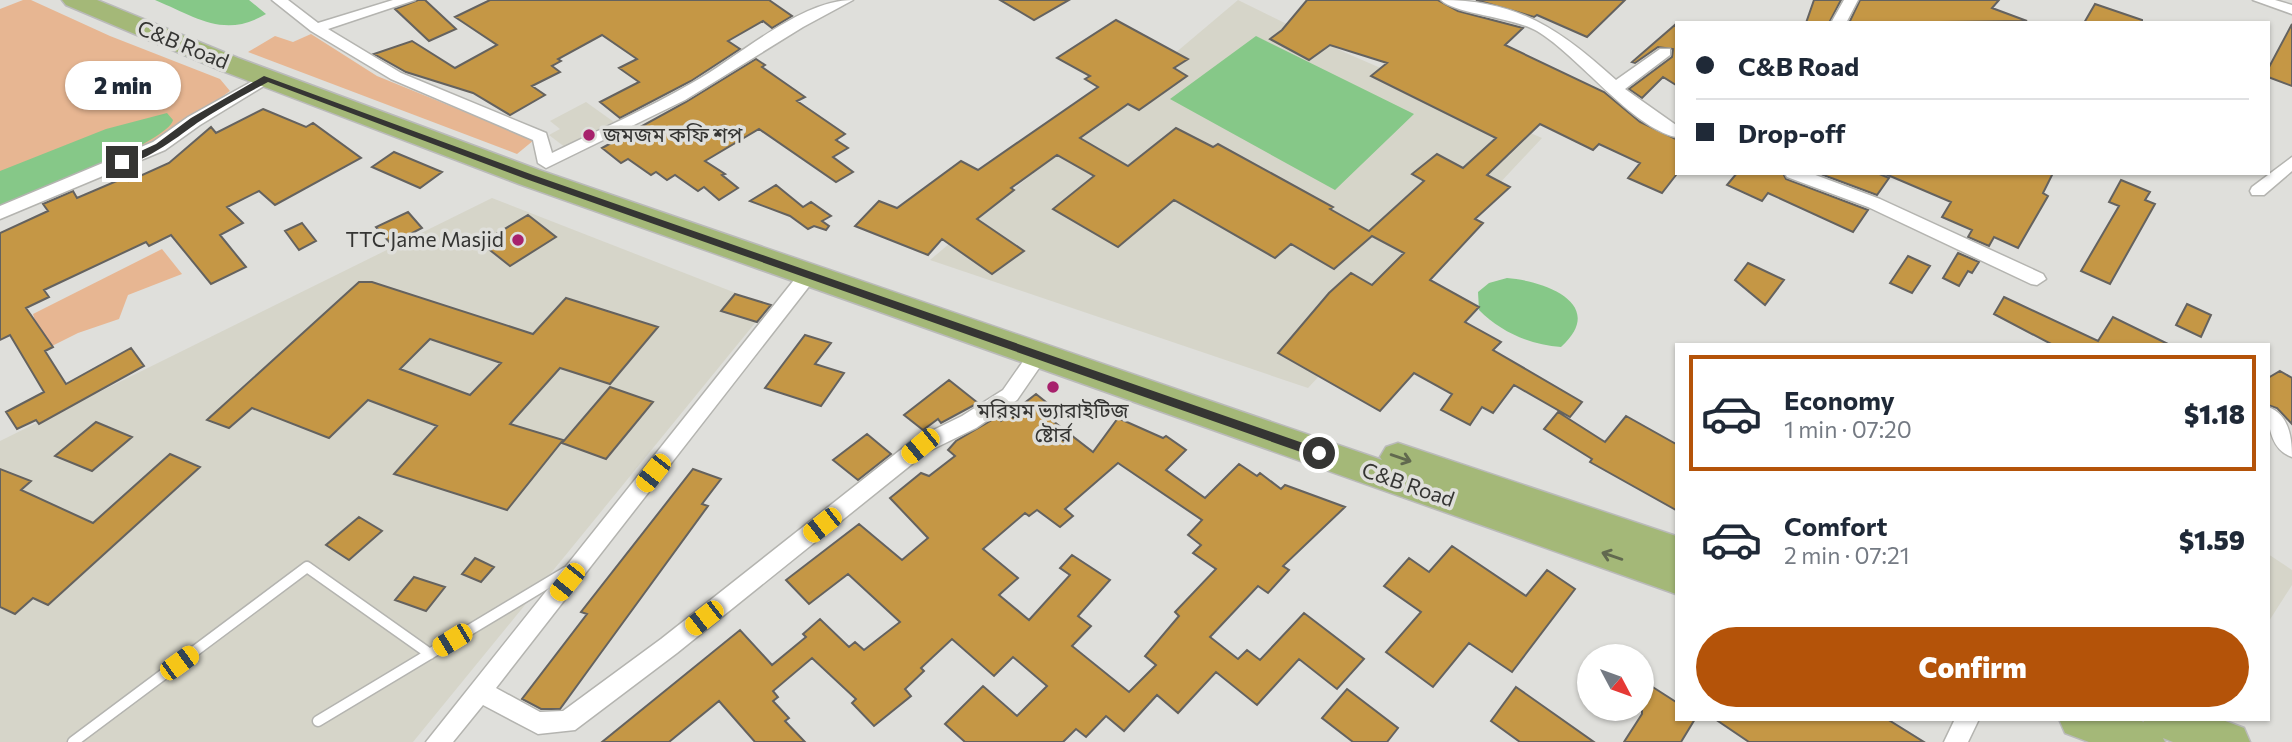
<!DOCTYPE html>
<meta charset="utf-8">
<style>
:root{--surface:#fff;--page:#f6f6f7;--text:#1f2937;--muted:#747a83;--line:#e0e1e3;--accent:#b45309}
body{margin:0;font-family:Commissioner,"Noto Sans Bengali",sans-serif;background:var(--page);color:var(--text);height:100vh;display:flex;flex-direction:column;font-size:26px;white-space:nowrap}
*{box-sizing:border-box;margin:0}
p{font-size:23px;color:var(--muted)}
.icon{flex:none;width:38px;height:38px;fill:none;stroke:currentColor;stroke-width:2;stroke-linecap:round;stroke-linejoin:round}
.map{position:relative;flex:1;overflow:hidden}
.side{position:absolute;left:1675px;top:343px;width:595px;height:378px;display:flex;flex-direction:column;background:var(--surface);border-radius:0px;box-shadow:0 2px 5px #0004}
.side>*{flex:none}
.guide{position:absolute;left:1675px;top:21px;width:595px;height:154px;border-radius:0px;box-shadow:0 2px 5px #0004;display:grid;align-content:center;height:154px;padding:0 21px;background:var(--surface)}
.needle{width:46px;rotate:131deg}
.buttons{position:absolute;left:1577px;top:644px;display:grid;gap:14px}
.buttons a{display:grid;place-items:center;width:77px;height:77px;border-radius:50%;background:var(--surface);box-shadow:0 2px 5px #0004;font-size:35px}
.end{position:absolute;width:32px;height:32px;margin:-16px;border:9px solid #353533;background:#fff;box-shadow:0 0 0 4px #fff}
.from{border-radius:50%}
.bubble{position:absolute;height:49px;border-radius:24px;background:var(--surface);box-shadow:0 2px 5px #0004;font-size:23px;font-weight:800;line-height:49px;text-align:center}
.car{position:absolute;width:21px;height:42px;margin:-21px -10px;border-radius:9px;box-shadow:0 0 5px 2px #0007;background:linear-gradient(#f5c518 24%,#345 0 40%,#f5c518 0 76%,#345 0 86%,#f5c518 0)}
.guide b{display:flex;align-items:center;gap:24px;height:66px;font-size:26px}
.guide b+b{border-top:2px solid var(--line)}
.guide i{width:18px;height:18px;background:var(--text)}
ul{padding:12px 0 0;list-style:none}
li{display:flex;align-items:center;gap:21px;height:116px;margin:0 14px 10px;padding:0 7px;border:4px solid transparent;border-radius:0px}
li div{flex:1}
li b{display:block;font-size:26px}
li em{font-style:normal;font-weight:800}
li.active{border-color:var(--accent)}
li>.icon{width:63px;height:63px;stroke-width:1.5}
.button{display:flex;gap:14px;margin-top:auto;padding:14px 21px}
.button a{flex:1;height:80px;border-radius:42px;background:var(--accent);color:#fff;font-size:28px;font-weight:800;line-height:80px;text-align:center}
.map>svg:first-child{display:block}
.built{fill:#d6d5c9}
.green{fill:#e7b692}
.water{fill:#86c888}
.building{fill:#c59745;stroke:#64625f;stroke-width:2;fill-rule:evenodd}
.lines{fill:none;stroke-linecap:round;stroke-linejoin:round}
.service-casing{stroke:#b4b4b0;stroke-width:13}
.minor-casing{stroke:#b4b4b0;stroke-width:3}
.trunk-casing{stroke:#bababa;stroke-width:3}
.service{stroke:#fff;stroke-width:10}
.minor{fill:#fff;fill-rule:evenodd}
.trunk{fill:#a4b878;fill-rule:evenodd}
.oneway{stroke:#61694f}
.route{fill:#353533}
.poi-dot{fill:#a7216c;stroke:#dfdfdb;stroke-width:2.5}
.labels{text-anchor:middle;stroke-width:7;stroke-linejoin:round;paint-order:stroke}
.street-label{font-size:21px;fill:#353533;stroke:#dfdfdb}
.poi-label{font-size:21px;fill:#353533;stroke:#dfdfdb;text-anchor:start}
</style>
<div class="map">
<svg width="2292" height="742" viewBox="0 0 2292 742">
<rect width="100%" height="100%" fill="#dfdfdb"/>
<path class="built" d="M1238 0 1346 53 1542 138 1308 388 930 260Z
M586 102 614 122 566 148 549 135 560 129 550 121Z
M492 198 769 306 413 742H0V441Z
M2268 554 2292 570V585L2269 621Z"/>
<path class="green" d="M23 0H31L110 36 220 79 230 91 172 133 102 169 0 201V9Z
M311 34 377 76 534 140 517 154 248 52 275 36 293 42Z
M162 249 182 274 128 295 119 319 78 333 44 350 33 314Z"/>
<path class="water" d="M155 0H249L266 14C224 39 196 17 155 0Z
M1256 36 1414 114 1335 190 1170 99Z
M167 113 173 120C170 141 26 197 0 207V171L106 129Z
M1507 278C1545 281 1608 304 1561 347 1530 345 1501 332 1479 310L1478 292 1489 283Z"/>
<path class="building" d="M418 0H425L456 29 429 41 395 9Z
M490 0H769L792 16 772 28 763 21 728 41 740 49 691 81 620 118 600 102 639 82 619 68 637 59 602 35 558 59 561 61 552 66 560 72 532 86 545 95 510 115 473 93 406 72 374 54 412 41 455 68 497 45 455 17Z
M1000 0H1069L1034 20Z
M1307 0H1438L1458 11 1523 28 1505 45 1604 92 1640 122 1676 139V175L1662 193 1628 178 1640 163 1599 144 1593 150 1540 124 1487 175 1510 187 1475 219 1483 223 1430 280 1479 307 1465 322 1501 342 1493 350 1582 402 1570 417 1514 385 1493 413 1482 407 1470 425 1441 410 1452 394 1414 373 1380 411 1278 353 1329 293 1351 273 1372 285 1404 253 1372 236 1334 269 1291 244 1275 258 1174 200 1118 247 1053 209 1094 176 1057 155 1011 188 1014 190 977 219 1024 251 992 274 942 239 928 255 855 226 879 201 897 208 961 161 978 170 1098 87 1085 79 1090 76 1057 58 1116 20 1188 59 1174 68 1187 76 1139 110 1128 104 1080 138 1128 166 1176 128 1213 147 1218 144 1333 207 1330 209 1369 231 1424 181 1412 174 1437 154 1463 168 1496 138 1371 76 1387 63 1330 45 1309 60 1270 39 1282 30Z
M1476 0H1625L1587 37 1537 15 1534 17Z
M1814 0H1841L1829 23H1806Z
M1860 0H1999L1992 8 2027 21 1849 23Z
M2095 4 2142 20V23H2084Z
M1676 24V85L1663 77 1642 98 1629 89 1672 57 1673 49 1658 47 1635 63 1632 62Z
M2292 24V86L2268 77V69Z
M756 59 765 65 762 67 805 97 797 101 845 134 836 140 848 148 833 157 853 172 836 182 759 129 705 161 725 174 722 175 738 188 719 200 704 187 698 191 675 175 667 180 656 172 651 175 628 159 621 163 602 148 686 102Z
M263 109 306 127 313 123 361 158 275 205 259 191 227 207 243 223 220 235 246 267 211 284 171 235 149 246 146 242 44 290 49 297 26 308 53 347 45 351 66 384 131 348 144 366 39 424 36 420 17 429 6 412 44 392 10 335 0 340V233L48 211 43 204 73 191 77 198 126 177 129 181 169 163 211 127 216 133Z
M394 152 442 172 420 188 372 167Z
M1737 173H1783L1786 179 1868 210 1853 232 1768 193 1762 201 1727 185Z
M1818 173H1877L1889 178 1877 195Z
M1883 173H2053L2043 193 2048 196 2018 248 1994 237 1989 246 1968 237 1972 230 1942 217 1951 202Z
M2121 180 2150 192 2145 200 2155 204 2110 284 2081 271 2119 206 2109 202Z
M776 185 803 207 811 202 831 216 822 221 829 226 826 230 814 226 808 229 790 216 750 201Z
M408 212 422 228 391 244 376 227Z
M528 215 556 237 510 266 481 243Z
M302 223 316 241 299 250 285 231Z
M1958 253 1979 262 1972 273 1968 271 1959 286 1943 278Z
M1908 256 1930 266 1912 293 1890 283Z
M1748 263 1784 280 1765 305 1735 280Z
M359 282H372L533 334 566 298 658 327 610 384 560 368 510 424 563 440 507 510 394 474 437 426 368 400 329 438 252 408 229 428 207 420ZM430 339 501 363 470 395 400 369Z
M735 294 771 305 757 322 721 311Z
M2004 297 2098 341 2113 317 2170 345H2053L1994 314Z
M2187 304 2211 315 2201 337 2176 325Z
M805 335 831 343 815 364 844 373 821 406 765 388Z
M2280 371 2292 378V424L2277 408 2268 405V378Z
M949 380 978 403 941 423 938 419 923 430 904 415Z
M610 387 653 402 606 459 562 443Z
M1036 394 1062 415 1053 421 1093 452 1118 418 1163 438 1166 436 1186 450 1166 470 1205 498 1239 464 1257 476 1260 473 1281 489 1285 485 1345 507 1283 566 1289 570 1268 593 1258 586 1210 637 1238 659 1247 650 1260 660 1304 613 1364 659 1337 689 1299 659 1257 705 1216 672 1178 713 1157 695 1124 731 1106 716 1086 737 1076 729 1063 742H965L945 724 983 686 1017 716 1047 686 1013 657 994 676 952 639 921 668 924 671 905 689 911 696 874 726 852 703 856 699 812 658 773 691 778 697 773 701 789 718 785 721 805 742H755L719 701 669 742H602L740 630 772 665 806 637 803 634 820 619 849 647 855 642 864 650 900 622 848 574 809 604 786 580 859 524 902 560 928 538 890 498 921 473 929 476 955 456 948 450 956 441 997 417 1001 421ZM1118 463 1202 520 1188 535 1201 545 1193 553 1216 569 1175 612 1179 616 1145 656 1156 665 1129 692 1072 646 1091 626 1078 616 1110 580 1072 555 1060 568 1070 575 1029 620 999 595 1018 578 983 549 1025 513 1029 516 1037 510 1060 527 1073 516 1065 509Z
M1558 412 1605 442 1626 416 1676 444V510L1590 462 1592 459 1544 429Z
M96 422 132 437 92 471 55 456Z
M867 434 891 454 858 480 833 460Z
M170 454 200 467 48 605 33 598 15 614 0 607V469L31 481 21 490 93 523Z
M693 469 721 479 702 504 708 506 600 654 560 709H541L522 699 587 614 581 612Z
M359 517 382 531 349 560 326 545Z
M1452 546 1526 596 1547 570 1575 589 1512 672 1469 643 1433 687 1386 652 1421 612 1384 586 1409 558 1429 572Z
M475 558 494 567 481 582 462 574Z
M414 577 445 587 426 611 395 600Z
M1648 684 1676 702V719H1695L1681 742H1624L1642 714V693Z
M1516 687 1594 742H1520L1491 721Z
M1347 689 1398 728 1387 742H1353L1322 718Z
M1715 719H1887L1924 742H1749Z"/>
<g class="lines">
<g class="service-casing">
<path id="service" d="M318 721 566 572
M73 742 307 567 430 654"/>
</g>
<g class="minor-casing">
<path id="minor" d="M272 0H288L318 23 393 0H415L328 29 401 73 546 133 552 153C599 130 647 109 692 83 739 57 800 0 853 0L803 27 685 100 546 168 538 163 533 140 391 79 311 31Z
M1441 0C1519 0 1560 30 1616 80L1660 49H1670V55L1625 89 1676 125V137C1631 127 1579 56 1537 31 1513 17 1455 14 1441 0Z
M1844 0H1858L1846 23H1831Z
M2253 0H2275L2292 5V14Z
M267 73 272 75V81L200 125 165 150 0 219V206L153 142 188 117Z
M2292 157V171L2264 195H2252L2250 191 2252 187Z
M1785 173H1810L1880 199 2043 274 2046 279 2037 285 2031 284 1868 207 1787 177Z
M808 269 817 275 814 280 496 688 540 712 563 711 661 639 913 440 962 416 1003 390 1031 350H1045L1048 355 1017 400 976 428 927 452 677 653 575 730 538 734 483 705 453 742H426L802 270Z
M2268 407C2289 414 2292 438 2292 457 2271 450 2268 426 2268 407Z
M1955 719H1979L1968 742H1944Z"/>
</g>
<g class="trunk-casing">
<path id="trunk" d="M62 0H97L238 58 539 170 1382 460 1380 457 1386 447 1398 443 1676 536V594L519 184 220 70 66 5Z
M2059 719H2136L2144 722 2143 719H2220L2244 728 2250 742H2173L2163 738 2165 742H2089L2065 733Z"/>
</g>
<use href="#service" class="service"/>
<use href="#minor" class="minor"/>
<use href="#trunk" class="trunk"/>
</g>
<defs><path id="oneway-shaft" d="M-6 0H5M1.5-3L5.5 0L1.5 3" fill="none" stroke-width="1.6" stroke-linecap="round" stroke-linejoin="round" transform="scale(1.75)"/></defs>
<g class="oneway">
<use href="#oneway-shaft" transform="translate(1401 458) rotate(19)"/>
<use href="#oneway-shaft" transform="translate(1612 556) rotate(-161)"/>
</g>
<path class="route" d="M264 76 533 175 1323 450 1325 453 1319 458 1315 457 526 179 268 82C244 95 219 108 197 123 183 133 132 173 117 162L156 144 191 118Z"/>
<g class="poi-dot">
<circle cx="589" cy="135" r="7"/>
<circle cx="518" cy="240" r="7"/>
<circle cx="1053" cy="387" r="7"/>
</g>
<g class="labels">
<g class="street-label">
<text transform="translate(183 45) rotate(22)" y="7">C&amp;B Road</text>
<text transform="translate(1408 485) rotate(19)" y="7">C&amp;B Road</text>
</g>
<g class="poi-label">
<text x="603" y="142">জমজম কফি শপ</text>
<text x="504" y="247" text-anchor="end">TTC Jame Masjid</text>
<text x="1053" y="418" text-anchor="middle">মরিয়ম ভ্যারাইটিজ<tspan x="1053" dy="24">ষ্টোর্র</tspan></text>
</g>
</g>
</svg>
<div class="buttons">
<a><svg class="needle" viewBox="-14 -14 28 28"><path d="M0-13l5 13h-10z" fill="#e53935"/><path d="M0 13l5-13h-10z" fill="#747a83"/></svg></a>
</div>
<i class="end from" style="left:1319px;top:453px"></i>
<i class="end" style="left:122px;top:162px"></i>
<div class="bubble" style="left:65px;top:61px;width:116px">2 min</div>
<i class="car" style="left:920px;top:446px;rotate:231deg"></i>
<i class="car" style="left:653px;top:473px;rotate:218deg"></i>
<i class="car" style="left:822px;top:525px;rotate:232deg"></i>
<i class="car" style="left:567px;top:582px;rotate:219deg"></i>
<i class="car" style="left:704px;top:618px;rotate:232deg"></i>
<i class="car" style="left:452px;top:640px;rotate:239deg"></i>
<i class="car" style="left:179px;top:663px;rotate:54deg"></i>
<div class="guide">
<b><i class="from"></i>C&amp;B Road</b>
<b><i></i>Drop-off</b>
</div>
<section class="side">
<ul>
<li class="active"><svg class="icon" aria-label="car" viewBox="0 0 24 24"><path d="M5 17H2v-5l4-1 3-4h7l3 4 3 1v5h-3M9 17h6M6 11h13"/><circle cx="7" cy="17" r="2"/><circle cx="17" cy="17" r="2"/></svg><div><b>Economy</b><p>1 min · 07:20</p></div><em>$1.18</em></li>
<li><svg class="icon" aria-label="car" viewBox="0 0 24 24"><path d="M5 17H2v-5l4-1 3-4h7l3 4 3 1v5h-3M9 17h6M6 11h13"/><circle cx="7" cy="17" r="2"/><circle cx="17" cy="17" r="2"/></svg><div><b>Comfort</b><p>2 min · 07:21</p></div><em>$1.59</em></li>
</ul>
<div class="button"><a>Confirm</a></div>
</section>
</div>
